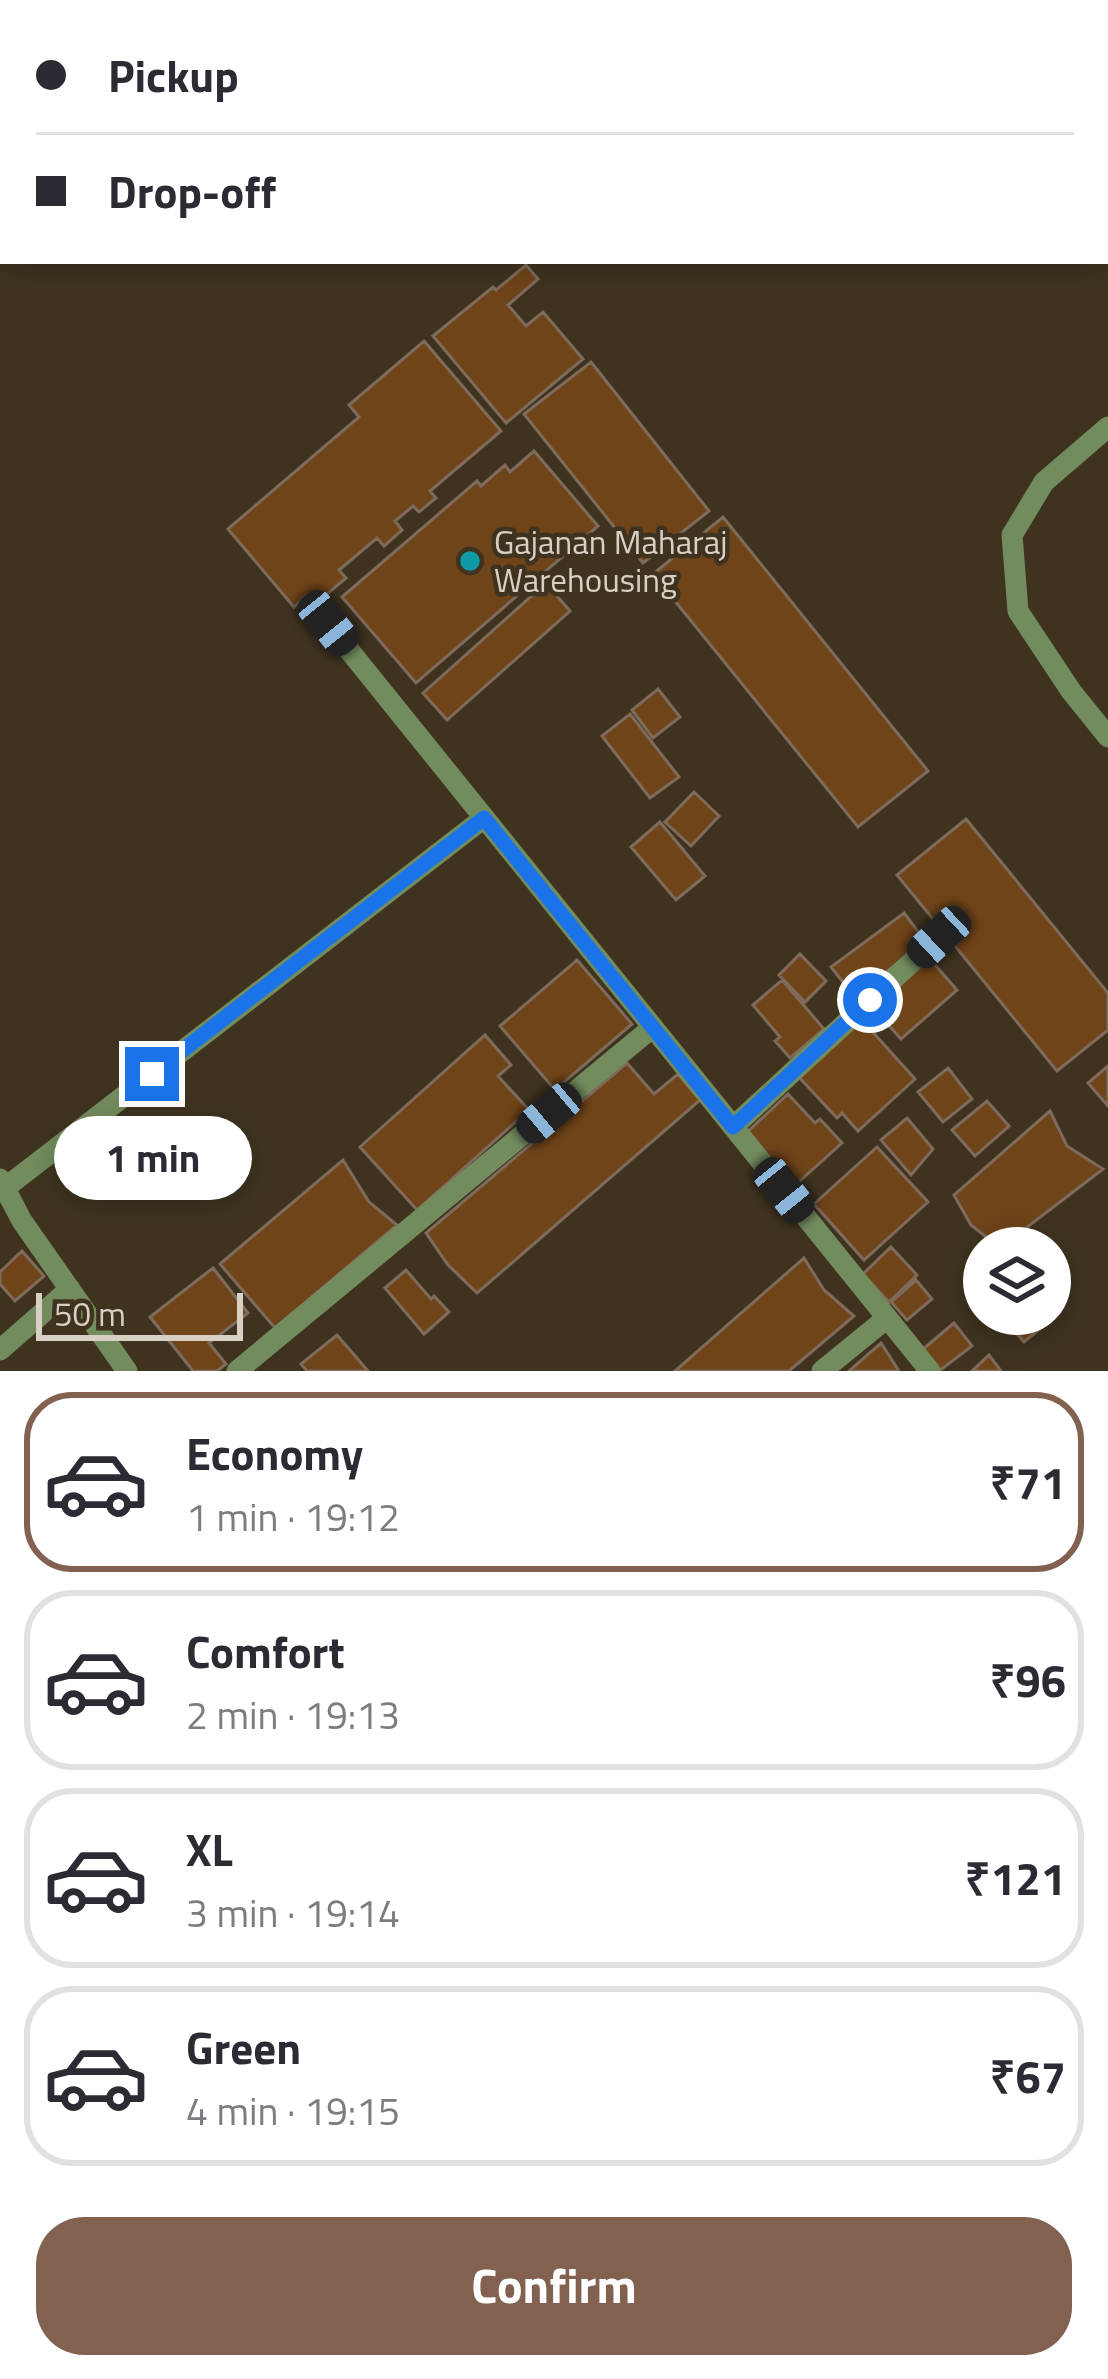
<!DOCTYPE html>
<meta charset="utf-8">
<style>
:root{--surface:#fff;--page:#f2f2f3;--text:#2b2b33;--muted:#7c7c81;--line:#e1e1e2;--accent:#836151}
body{margin:0;font-family:"Titillium Web",sans-serif;background:var(--page);color:var(--text);height:100vh;display:flex;flex-direction:column;font-size:45px;white-space:nowrap}
*{box-sizing:border-box;margin:0}
p{font-size:39px;color:var(--muted)}
.icon{flex:none;width:66px;height:66px;fill:none;stroke:currentColor;stroke-width:2;stroke-linecap:round;stroke-linejoin:round}
.map{position:relative;height:1371px;overflow:hidden}
.side{display:flex;flex-direction:column;background:var(--surface);flex:1}
.side>*{flex:none}
.hud{position:absolute;left:0px;top:0px;width:1110px;height:264px;box-shadow:0 6px 30px #0003;display:grid;align-content:center;height:264px;padding:0 36px;background:var(--surface)}
.fabs{position:absolute;left:963px;top:1227px;display:grid;gap:24px}
.fabs a{display:grid;place-items:center;width:108px;height:108px;border-radius:50%;background:var(--surface);box-shadow:0 6px 30px #0003;font-size:60px}
.scale{position:absolute;left:36px;bottom:30px;width:207px;box-sizing:border-box;padding-left:12px;border:6px solid #d8d0c5;border-top:0;font-size:33px;line-height:42px;white-space:nowrap;color:#d8d0c5;-webkit-text-stroke:9px #3f3320;paint-order:stroke}
.end{position:absolute;width:54px;height:54px;margin:-27px;border:15px solid #1a73e8;background:#fff;box-shadow:0 0 0 6px #fff}
.from{border-radius:50%}
.bubble{position:absolute;height:84px;border-radius:42px;background:var(--surface);box-shadow:0 6px 30px #0003;font-size:39px;font-weight:700;line-height:84px;text-align:center}
.car{position:absolute;width:36px;height:72px;margin:-36px -18px;border-radius:15px;box-shadow:0 0 9px 3px #0007;background:linear-gradient(#222 24%,#8ab4d8 0 40%,#222 0 76%,#8ab4d8 0 86%,#222 0)}
.hud b{display:flex;align-items:center;gap:42px;height:114px;font-size:45px}
.hud b+b{border-top:3px solid var(--line)}
.hud i{width:30px;height:30px;background:var(--text)}
ul{padding:21px 0 0;list-style:none}
li{display:flex;align-items:center;gap:36px;height:180px;margin:0 24px 18px;padding:0 12px;border:6px solid var(--line);border-radius:48px}
li div{flex:1}
li b{display:block;font-size:45px}
li em{font-style:normal;font-weight:700}
li.current{border-color:var(--accent)}
li>.icon{width:108px;height:108px;stroke-width:1.5}
.action{display:flex;gap:24px;margin-top:auto;padding:24px 36px}
.action a{flex:1;height:138px;border-radius:48px;background:var(--accent);color:#fff;font-size:48px;font-weight:700;line-height:138px;text-align:center}
.map>svg:first-child{display:block}
.building{fill:#704419;stroke:#7e6b5b;stroke-width:3}
.lines{fill:none;stroke-linecap:round;stroke-linejoin:round}
.minor{stroke:#738c5e;stroke-width:21}
.route{stroke:#1a73e8;stroke-width:15}
.culture-dot{fill:#0f9aa8;stroke:#3f3320;stroke-width:4.5}
.labels{text-anchor:middle;stroke-width:9;stroke-linejoin:round;paint-order:stroke}
.poi-label{font-size:33px;fill:#d8d0c5;stroke:#3f3320;text-anchor:start}
</style>
<div class="map">
<svg width="1108" height="1371" viewBox="0 0 1108 1371">
<rect width="100%" height="100%" fill="#3f3320"/>
<path class="building" d="M526 265 538 279 508 305 526 326 543 312 583 359 506 423 433 336 493 287 496 290Z
M424 341 501 431 430 491 436 498 419 512 413 506 395 521 402 530 384 546 377 538 339 570 346 578 314 605 306 596 294 607 228 529 359 417 349 405Z
M591 362 709 511 643 563 524 414Z
M534 451 598 526 416 683 342 597 477 481 481 486 505 465 510 472Z
M723 517 928 771 858 827 653 574Z
M546 583 570 611 447 720 423 693Z
M658 689 680 717 653 738 632 710Z
M630 714 679 777 650 798 602 736Z
M694 792 719 816 691 846 665 822Z
M966 819 1108 993V1030L1057 1071 897 875Z
M660 822 705 876 676 900 631 847Z
M904 913 926 942 854 996 831 967Z
M800 954 826 981 805 1002 779 975Z
M929 958 957 990 901 1039 872 1007Z
M577 960 632 1024 555 1090 500 1026Z
M782 980 824 1029 790 1058 775 1041 780 1037 753 1005Z
M860 1018 915 1079 858 1131 842 1113 837 1118 797 1075Z
M485 1035 511 1065 498 1076 529 1110 417 1210 360 1147Z
M627 1063 654 1094 678 1074 700 1100 477 1293 448 1265 426 1233Z
M1108 1066V1106L1088 1083Z
M948 1068 972 1099 943 1122 918 1092Z
M788 1094 815 1123 820 1119 842 1143 792 1188 744 1135Z
M987 1101 1009 1126 975 1156 952 1130Z
M1050 1111 1067 1146 1103 1169 1000 1248 971 1225 954 1195Z
M907 1118 933 1149 911 1175 881 1140Z
M877 1147 928 1202 864 1260 814 1204Z
M343 1160 369 1202 397 1225 275 1328 220 1264Z
M891 1247 917 1275 889 1302 863 1274Z
M22 1251 44 1276 15 1301 0 1284V1272Z
M804 1258 824 1290 854 1316 789 1371H675Z
M213 1268 248 1313 209 1343 226 1364 217 1371H193L150 1317Z
M406 1270 431 1299 434 1296 449 1312 424 1334 385 1288Z
M916 1280 932 1299 907 1320 891 1302Z
M1050 1300 1060 1312 1024 1342 1012 1328 1029 1314H1050Z
M954 1323 972 1346 939 1371 922 1350Z
M337 1335 368 1371H307L301 1364Z
M881 1343 899 1371H849Z
M989 1355 1001 1371H972Z"/>
<g class="lines">
<path class="minor" d="M0 68 3 67
M1108 427 1044 482 1012 535 1018 611 1071 691 1108 737
M328 624 930 1371
M733 1127 939 937
M0 1179 22 1221 127 1371
M5 1188 484 818
M0 1350 70 1289
M237 1371 653 1027
M822 1371 887 1318"/>
</g>
<g class="lines">
<path class="route" d="M152 1074 484 818 733 1127 870 1000"/>
</g>
<circle class="culture-dot" cx="470" cy="561" r="12"/>
<g class="labels">
<g class="poi-label">
<text x="494" y="554">Gajanan Maharaj<tspan x="494" dy="38">Warehousing</tspan></text>
</g>
</g>
</svg>
<div class="fabs">
<a><svg class="icon" aria-label="layers" viewBox="0 0 24 24"><path d="M12 4l9 5-9 5-9-5zM3 14l9 5 9-5"/></svg></a>
</div>
<div class="scale">50 m</div>
<i class="end from" style="left:870px;top:1000px"></i>
<i class="end" style="left:152px;top:1074px"></i>
<div class="bubble" style="left:54px;top:1116px;width:198px">1 min</div>
<i class="car" style="left:328px;top:623px;rotate:141deg"></i>
<i class="car" style="left:939px;top:937px;rotate:227deg"></i>
<i class="car" style="left:549px;top:1113px;rotate:230deg"></i>
<i class="car" style="left:784px;top:1190px;rotate:141deg"></i>
<div class="hud">
<b><i class="from"></i>Pickup</b>
<b><i></i>Drop-off</b>
</div>
</div>
<section class="side">
<ul>
<li class="current"><svg class="icon" aria-label="car" viewBox="0 0 24 24"><path d="M5 17H2v-5l4-1 3-4h7l3 4 3 1v5h-3M9 17h6M6 11h13"/><circle cx="7" cy="17" r="2"/><circle cx="17" cy="17" r="2"/></svg><div><b>Economy</b><p>1 min · 19:12</p></div><em>₹71</em></li>
<li><svg class="icon" aria-label="car" viewBox="0 0 24 24"><path d="M5 17H2v-5l4-1 3-4h7l3 4 3 1v5h-3M9 17h6M6 11h13"/><circle cx="7" cy="17" r="2"/><circle cx="17" cy="17" r="2"/></svg><div><b>Comfort</b><p>2 min · 19:13</p></div><em>₹96</em></li>
<li><svg class="icon" aria-label="car" viewBox="0 0 24 24"><path d="M5 17H2v-5l4-1 3-4h7l3 4 3 1v5h-3M9 17h6M6 11h13"/><circle cx="7" cy="17" r="2"/><circle cx="17" cy="17" r="2"/></svg><div><b>XL</b><p>3 min · 19:14</p></div><em>₹121</em></li>
<li><svg class="icon" aria-label="car" viewBox="0 0 24 24"><path d="M5 17H2v-5l4-1 3-4h7l3 4 3 1v5h-3M9 17h6M6 11h13"/><circle cx="7" cy="17" r="2"/><circle cx="17" cy="17" r="2"/></svg><div><b>Green</b><p>4 min · 19:15</p></div><em>₹67</em></li>
</ul>
<div class="action"><a>Confirm</a></div>
</section>
